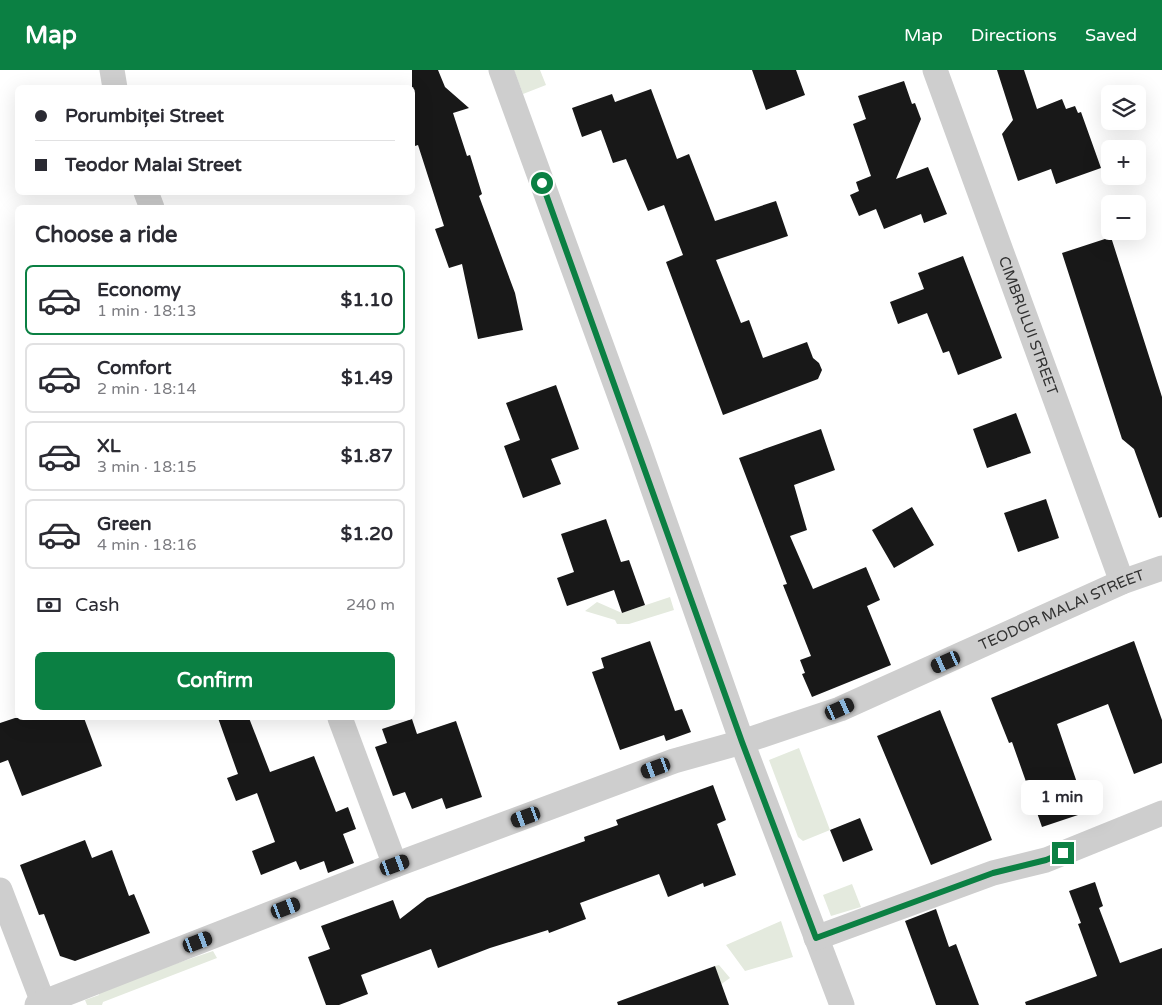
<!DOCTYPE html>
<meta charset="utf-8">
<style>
:root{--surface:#fff;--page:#f7f7f7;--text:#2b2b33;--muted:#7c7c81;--line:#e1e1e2;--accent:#0b8043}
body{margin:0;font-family:"Varela Round",sans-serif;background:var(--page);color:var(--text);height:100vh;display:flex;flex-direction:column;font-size:19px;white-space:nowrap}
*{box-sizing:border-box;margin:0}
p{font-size:16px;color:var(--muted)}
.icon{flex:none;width:28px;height:28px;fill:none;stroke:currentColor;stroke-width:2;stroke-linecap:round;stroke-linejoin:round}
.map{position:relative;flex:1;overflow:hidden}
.side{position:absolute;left:15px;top:135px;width:400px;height:515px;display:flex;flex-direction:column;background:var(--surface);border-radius:8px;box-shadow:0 5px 20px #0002}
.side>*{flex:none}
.banner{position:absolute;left:15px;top:15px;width:400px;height:110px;border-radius:8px;box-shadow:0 5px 20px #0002;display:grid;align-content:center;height:110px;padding:0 20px;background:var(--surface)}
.tools{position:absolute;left:1101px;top:15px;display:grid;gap:10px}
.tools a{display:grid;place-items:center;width:45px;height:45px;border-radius:8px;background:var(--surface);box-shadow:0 5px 20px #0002;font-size:25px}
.end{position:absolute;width:22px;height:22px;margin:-11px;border:6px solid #0b8043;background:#fff;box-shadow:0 0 0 2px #fff}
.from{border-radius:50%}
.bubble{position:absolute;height:35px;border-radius:8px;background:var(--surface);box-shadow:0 5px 20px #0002;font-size:16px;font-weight:700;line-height:35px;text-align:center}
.car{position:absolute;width:15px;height:30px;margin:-15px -8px;border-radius:6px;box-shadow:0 0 4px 1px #0007;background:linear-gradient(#222 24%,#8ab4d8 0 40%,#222 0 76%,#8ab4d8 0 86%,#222 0)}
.banner b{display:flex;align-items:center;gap:18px;height:48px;font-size:19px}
.banner b+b{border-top:1px solid var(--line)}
.banner i{width:12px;height:12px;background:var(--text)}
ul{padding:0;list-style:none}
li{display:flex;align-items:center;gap:15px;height:70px;margin:0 10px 8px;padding:0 10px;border:2px solid var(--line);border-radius:8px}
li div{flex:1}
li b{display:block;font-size:19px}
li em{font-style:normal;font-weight:700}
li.selected{border-color:var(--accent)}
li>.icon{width:45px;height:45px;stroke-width:1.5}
h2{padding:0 20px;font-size:22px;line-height:60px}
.pay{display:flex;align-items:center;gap:12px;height:55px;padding:0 20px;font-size:19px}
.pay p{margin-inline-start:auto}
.button{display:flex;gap:10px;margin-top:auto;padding:10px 20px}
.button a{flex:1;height:58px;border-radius:8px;background:var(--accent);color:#fff;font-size:20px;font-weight:700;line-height:58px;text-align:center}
header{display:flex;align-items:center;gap:30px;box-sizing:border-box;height:70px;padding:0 25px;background:var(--accent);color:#fff}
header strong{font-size:24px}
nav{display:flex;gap:28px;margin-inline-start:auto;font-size:18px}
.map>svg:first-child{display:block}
.green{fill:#e4eade}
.building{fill:#181818}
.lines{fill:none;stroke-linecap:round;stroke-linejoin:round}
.minor{stroke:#cecece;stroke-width:25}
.route{stroke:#0b8043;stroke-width:6}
.labels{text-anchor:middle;stroke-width:5;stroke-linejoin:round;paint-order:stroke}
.street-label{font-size:15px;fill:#313131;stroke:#fff}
</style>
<header>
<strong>Map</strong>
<nav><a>Map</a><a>Directions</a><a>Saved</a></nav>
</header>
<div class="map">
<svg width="1162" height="935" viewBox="0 0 1162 935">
<rect width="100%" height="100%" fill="#fff"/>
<path class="green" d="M514 0H540L546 15 523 24Z
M670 527 674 540 629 554H617L615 550 585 541 597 532 622 543Z
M799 678 830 760 803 771 798 767 769 690Z
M852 814 861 837 831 846 823 825Z
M781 851 793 887 745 901 726 875Z
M213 881 217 888 103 932 102 935H87L85 930 99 925 98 920Z
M719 895 730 908 720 915 715 896Z"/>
<path class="building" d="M412 0H438L445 17 469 38 453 43 467 86 470 85 482 124 479 126 515 223 523 260 478 269 462 194 449 198 435 159 444 156 418 75 412 77Z
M752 0H796L805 25 766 40Z
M997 0H1024L1037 39 1062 29 1066 39 1075 36 1078 43 1081 42 1101 98 1056 114 1051 99 1018 111 1002 64 1013 50Z
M904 11 912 34 915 33 921 49 896 109 928 97 947 144 924 153 921 144 884 159 876 139 859 146 850 125 859 121 856 112 871 106 853 54 866 49 858 26Z
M651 19 677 89 689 84 715 151 776 131 788 166 716 190 741 253 749 250 763 288 807 272 813 288 819 293 822 300 818 309 723 345 666 192 683 185 664 135 648 141 626 89 613 93 601 60 582 67 572 38 612 24 615 32Z
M1111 167 1162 327V447L1159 448 1134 379 1122 369 1062 183Z
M963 186 1002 288 958 305 949 281 943 283 927 243 898 254 890 232 924 219 918 203Z
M556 315 579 379 551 389 561 414 523 428 504 376 520 370 506 333Z
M1016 343 1031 383 987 398 973 359Z
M821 359 835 400 794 415 807 460 790 466 813 519 866 497 880 530 867 536 891 595 812 627 802 604 805 603 800 590 811 586 783 515 787 514 739 388Z
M1046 429 1059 468 1018 482 1004 443Z
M912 437 934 475 894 498 872 460Z
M606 449 621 492 629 490 645 535 622 543 614 520 567 536 557 508 574 502 561 464Z
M650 571 675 641 682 639 691 662 666 671 664 665 620 680 592 602 604 598 601 588Z
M1134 571 1162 650V693L1134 704 1108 634 1057 654 1087 742 1042 757 1012 672 1009 673 991 628Z
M940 640 992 770 931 795 877 666Z
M15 648H84L102 696 22 726 8 690 0 693V653Z
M218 648H249L270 702 314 686 336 742 348 737 356 759 343 764 354 793 328 803 324 791 300 800 296 791 261 805 252 781 275 772 257 723 236 731 227 708 238 704Z
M412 649 417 664 456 651 482 727 446 739 442 728 412 739 405 722 393 726 375 677 387 673 382 659Z
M713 715 726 750 717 754 736 805 704 817 703 813 668 827 659 804 580 833 586 849 549 863 548 860 490 878 438 898 431 879 361 905 368 924 339 935H326L308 887 330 879 321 856 393 830 400 849 427 828 585 771 584 767 618 755 616 750Z
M860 748 873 780 843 792 830 760Z
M85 770 92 788 112 780 129 826 134 824 150 863 75 891 60 886 44 844 39 845 20 795Z
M1095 812 1103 836 1099 838 1120 893 1162 878V935H1026L1025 932 1097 906 1078 854 1081 853 1069 821Z
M936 839 949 877 956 874 979 935H936L905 851Z
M715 896 729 935H618L617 932Z"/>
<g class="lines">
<g class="minor">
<path d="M112 0 115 18"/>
<path d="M501 0 638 376 742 672 842 935"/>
<path id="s1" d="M935 0 1122 512"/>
<path d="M146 122 152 138"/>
<path d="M340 648 395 795"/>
<path d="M0 820 44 935"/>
<path d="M816 868 993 803 1046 790 1162 743"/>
<path id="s2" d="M37 935 395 795 674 691 742 672 840 639 1122 512 1162 498"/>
</g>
</g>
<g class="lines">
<path class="route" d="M542 113 742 672 816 868 993 803 1046 790 1063 783"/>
</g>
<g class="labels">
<g class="street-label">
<text dy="5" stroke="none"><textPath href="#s1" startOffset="272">CIMBRULUI STREET</textPath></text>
<text dy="5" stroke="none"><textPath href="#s2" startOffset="1099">TEODOR MALAI STREET</textPath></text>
</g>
</g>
</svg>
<div class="tools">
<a><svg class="icon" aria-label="layers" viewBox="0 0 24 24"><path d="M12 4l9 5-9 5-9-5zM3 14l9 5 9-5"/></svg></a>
<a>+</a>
<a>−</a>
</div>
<i class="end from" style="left:542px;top:113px"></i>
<i class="end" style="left:1063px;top:783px"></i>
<div class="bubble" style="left:1021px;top:710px;width:82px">1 min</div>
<i class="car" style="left:946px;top:592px;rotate:246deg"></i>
<i class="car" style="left:840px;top:639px;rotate:66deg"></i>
<i class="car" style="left:656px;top:698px;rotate:250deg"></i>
<i class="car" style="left:526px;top:747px;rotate:250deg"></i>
<i class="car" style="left:395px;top:795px;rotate:70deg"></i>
<i class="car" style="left:286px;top:838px;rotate:69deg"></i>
<i class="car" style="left:198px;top:872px;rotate:69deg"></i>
<div class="banner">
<b><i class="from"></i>Porumbiței Street</b>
<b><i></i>Teodor Malai Street</b>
</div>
<section class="side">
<h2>Choose a ride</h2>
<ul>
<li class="selected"><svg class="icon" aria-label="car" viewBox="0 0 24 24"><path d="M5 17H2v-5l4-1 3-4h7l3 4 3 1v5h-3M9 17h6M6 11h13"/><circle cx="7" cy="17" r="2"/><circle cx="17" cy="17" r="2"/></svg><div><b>Economy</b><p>1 min · 18:13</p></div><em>$1.10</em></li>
<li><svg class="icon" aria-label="car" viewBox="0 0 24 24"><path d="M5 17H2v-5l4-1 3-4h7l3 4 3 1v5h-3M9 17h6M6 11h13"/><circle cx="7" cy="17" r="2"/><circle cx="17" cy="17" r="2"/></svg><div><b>Comfort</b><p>2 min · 18:14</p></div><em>$1.49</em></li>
<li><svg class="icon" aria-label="car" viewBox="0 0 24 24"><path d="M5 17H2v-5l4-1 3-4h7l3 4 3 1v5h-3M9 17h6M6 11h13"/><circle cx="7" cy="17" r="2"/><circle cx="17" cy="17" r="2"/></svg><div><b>XL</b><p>3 min · 18:15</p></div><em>$1.87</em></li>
<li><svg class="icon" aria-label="car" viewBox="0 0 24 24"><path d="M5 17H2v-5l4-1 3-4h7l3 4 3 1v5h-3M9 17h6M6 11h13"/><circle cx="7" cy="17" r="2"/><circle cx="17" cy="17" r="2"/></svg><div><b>Green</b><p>4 min · 18:16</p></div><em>$1.20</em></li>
</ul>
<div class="pay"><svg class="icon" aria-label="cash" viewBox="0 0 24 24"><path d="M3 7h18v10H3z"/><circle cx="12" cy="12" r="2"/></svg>Cash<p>240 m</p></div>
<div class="button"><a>Confirm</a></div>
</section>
</div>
